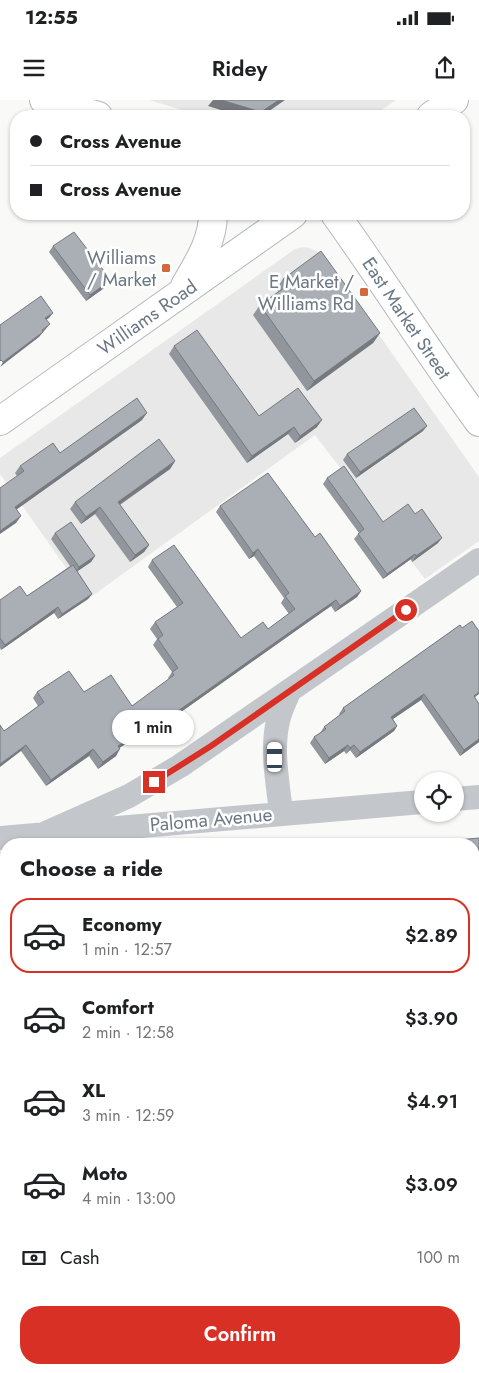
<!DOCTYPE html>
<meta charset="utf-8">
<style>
:root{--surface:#fff;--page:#f2f2f2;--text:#202124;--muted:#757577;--line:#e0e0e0;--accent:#d93025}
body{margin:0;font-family:Jost,sans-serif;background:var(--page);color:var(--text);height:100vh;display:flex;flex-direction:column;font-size:19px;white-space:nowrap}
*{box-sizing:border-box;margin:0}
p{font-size:16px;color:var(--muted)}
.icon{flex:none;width:28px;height:28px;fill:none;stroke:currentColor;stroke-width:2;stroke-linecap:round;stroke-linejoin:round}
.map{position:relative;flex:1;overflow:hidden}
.side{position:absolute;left:0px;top:738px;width:480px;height:536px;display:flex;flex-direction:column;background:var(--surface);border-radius:20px 20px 0 0;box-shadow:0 1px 4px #0004}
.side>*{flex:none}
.guide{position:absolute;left:10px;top:10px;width:460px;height:110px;border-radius:20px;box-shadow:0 1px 4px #0004;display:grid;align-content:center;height:110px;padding:0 20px;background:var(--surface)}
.fabs{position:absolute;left:414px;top:672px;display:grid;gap:10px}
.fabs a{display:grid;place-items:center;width:50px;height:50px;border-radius:50%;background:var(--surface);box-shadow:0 1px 4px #0004;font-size:25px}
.end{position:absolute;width:22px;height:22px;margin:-11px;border:6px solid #d93025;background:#fff;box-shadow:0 0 0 2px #fff}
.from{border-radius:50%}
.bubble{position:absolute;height:35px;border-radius:18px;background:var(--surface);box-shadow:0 1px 4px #0004;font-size:16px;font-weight:600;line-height:35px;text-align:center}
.car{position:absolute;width:15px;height:30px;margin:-15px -8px;border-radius:6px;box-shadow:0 0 4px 1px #0007;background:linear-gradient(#fff 24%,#345 0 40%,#fff 0 76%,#345 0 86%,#fff 0)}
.guide b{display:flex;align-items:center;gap:18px;height:48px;font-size:19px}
.guide b+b{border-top:1px solid var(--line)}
.guide i{width:12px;height:12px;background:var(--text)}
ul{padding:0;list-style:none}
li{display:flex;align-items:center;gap:15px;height:75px;margin:0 10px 8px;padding:0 10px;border:2px solid transparent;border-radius:20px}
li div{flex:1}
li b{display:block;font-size:19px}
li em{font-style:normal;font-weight:600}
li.on{border-color:var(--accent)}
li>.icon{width:45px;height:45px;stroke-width:1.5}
h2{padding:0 20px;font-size:22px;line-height:60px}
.pay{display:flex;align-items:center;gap:12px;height:55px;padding:0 20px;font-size:19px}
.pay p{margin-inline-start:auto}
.cta{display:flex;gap:10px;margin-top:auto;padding:10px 20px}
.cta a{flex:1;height:58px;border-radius:20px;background:var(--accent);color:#fff;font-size:20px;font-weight:600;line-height:58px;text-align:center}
.status{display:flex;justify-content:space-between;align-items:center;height:35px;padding:0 25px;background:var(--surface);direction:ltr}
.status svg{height:14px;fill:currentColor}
header{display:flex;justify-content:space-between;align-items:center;height:65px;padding:0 20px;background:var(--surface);font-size:22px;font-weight:600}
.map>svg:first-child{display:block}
.built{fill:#e7e8e7}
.green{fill:#d9ded7}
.water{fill:url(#water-rules)}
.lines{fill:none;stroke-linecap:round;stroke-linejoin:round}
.secondary-casing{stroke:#b3b8bd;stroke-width:30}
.street{stroke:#c3c6ca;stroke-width:24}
.secondary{stroke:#fff;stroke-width:28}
.wall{fill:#91969c}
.shaded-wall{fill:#767a7f}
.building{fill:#a9afb5;stroke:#767a7f}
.route{stroke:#d93025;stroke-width:6}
.poi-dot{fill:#d3673d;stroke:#fff;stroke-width:2}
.labels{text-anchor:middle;stroke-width:5;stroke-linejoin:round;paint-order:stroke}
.poi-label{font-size:19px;fill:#6b7885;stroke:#fff;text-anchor:end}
.street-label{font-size:19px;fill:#6b7885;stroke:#fff}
</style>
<div class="status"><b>12:55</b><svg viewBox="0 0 49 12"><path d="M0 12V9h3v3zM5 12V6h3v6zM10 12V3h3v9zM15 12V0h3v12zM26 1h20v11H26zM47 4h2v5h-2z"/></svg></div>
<header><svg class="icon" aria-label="menu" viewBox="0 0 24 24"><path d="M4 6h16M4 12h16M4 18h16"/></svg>Ridey<svg class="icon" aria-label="share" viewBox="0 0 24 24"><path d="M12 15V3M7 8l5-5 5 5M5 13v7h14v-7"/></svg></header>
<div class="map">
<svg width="479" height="1273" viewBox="0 0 479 1273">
<defs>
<pattern id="water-rules" width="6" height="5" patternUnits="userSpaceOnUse" patternTransform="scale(1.25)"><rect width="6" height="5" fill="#bbc4c9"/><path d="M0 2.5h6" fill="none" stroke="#9ca4a9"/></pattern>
</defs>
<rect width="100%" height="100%" fill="#f9f9f7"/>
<path class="built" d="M149 0H396L373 16H202Z
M303 147 310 148 322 154 479 377V441L425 479 315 335 88 499 0 374V358L295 149Z"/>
<path class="green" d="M474 994H479V1273H0V1034L6 1033V1268H474Z"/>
<path class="water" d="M264 1268H404L401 1273H265Z"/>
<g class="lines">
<g class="secondary-casing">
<path id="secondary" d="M44 0 98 16
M431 16 454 0
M335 114C384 182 429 254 479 322
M185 186C198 163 213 141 213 114
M0 321 293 114
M474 943H479
M0 988H6"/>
</g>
<path class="street" d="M455 699 479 697
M281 713C278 683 271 651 278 621 280 611 285 601 289 592
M46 733 129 696 180 666 479 460
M0 738 422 702"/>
<use href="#secondary" class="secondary"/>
</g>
<path class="wall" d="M53 146 107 186 86 201 49 152Z
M283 179 380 233 373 243 307 291 253 215 260 205 279 192 276 189Z
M174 246 259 316 317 327 295 343 288 334 247 363 169 254Z
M142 320 16 410V423L17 376 15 373 20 366 60 353Z
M423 331 356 378 343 360 347 354Z
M175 361 170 369 120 405 149 445 144 452 130 462 95 414 81 424 70 409 75 402Z
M327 378 383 422 415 414 438 443 412 462 411 459 383 479 354 439 359 433 323 384Z
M220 406 315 437 361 491 357 497 335 512 331 506 302 526 179 613 175 620 162 629 155 619 128 638 124 645 119 648 116 656 98 669 89 656 46 686 21 651 4 631 38 606 33 598 37 592H84L132 606 169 579 168 578 172 572 153 545 157 539 150 529 155 522 177 507 148 467 152 460 241 538 268 529 289 514 281 503 284 498 254 456 249 459 216 412Z
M55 433 95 456 91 462 77 471 92 494 88 499 58 519 54 513 1 550 0 548V500L27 496 70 466 51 439Z
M460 525 475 598 479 604V642L460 656 421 600 393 619 397 626 394 631 356 658 350 650 346 654 344 651 325 664 310 643 314 637 320 633 324 627 340 615 339 614 343 608Z"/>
<path class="shaded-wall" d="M213 0H285L262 16H240L208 6Z
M111 180 107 186 86 201 90 195Z
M53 213 49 218 42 223 45 218Z
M50 224 39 237 0 267 3 262Z
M380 233 373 243 307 291 314 281Z
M147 313 142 320 10 414 15 407Z
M322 320 317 327 295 343 300 336Z
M427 326 423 331 356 378 360 372Z
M294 327 288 334 247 363 252 356Z
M175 361 170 369 113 409 118 402Z
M100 407 95 414 81 424 86 417Z
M21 416 16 423 0 434V431Z
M442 438 438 443 412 462 416 456Z
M149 445 144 452 130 462 135 455Z
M258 449 254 456 249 459 253 453Z
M415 454 411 459 383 479 387 474Z
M95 456 91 462 75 473 79 467Z
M361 491 357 497 335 512 340 506Z
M92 494 88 499 58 519 62 514Z
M336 500 331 506 174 617 178 611Z
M58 507 54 513 1 550 5 545Z
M479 592V594L470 601 474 596Z
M424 594 421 600 387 623 391 617Z
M159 613 155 619 122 642 127 636Z
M180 614 175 620 162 629 167 623Z
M397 626 394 631 356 658 360 652Z
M129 639 124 645 113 652 118 646Z
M479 639V642L460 656 464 650Z
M26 645 21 651 0 667V664Z
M348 645 344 651 325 664 329 658Z
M354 645 350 650 346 654 350 648Z
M93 649 89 656 46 686 51 680Z
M120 649 116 656 98 669 103 662Z
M0 836H6V841H0Z
M479 889V894L474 895V890Z
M6 933V939H0V934Z"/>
<path class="building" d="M221 0H279L261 12Z
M74 132 111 180 90 195 53 146Z
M321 151 380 233 314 281 260 205 288 185 283 179Z
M41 196 53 213 45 218 50 224 42 230 43 232 3 262 1 260 0 261V225Z
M197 230 259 316 298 288 322 320 300 336 294 327 252 356 174 246Z
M137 298 147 313 15 407 21 416 0 431V388L24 371 20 366 53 343 60 353Z
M414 308 427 326 360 372 347 354Z
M159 339 175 361 118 402 149 445 135 455 100 407 86 417 75 402Z
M344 366 383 422 408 404 415 414 422 409 442 438 416 456 415 454 387 474 358 434 364 429 327 378Z
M268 373 315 437 320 433 361 491 340 506 336 500 307 520 178 611 180 614 167 623 159 613 127 636 129 639 118 646 120 649 103 662 93 649 51 680 26 645 0 664V625L4 631 44 602 37 592 69 571 84 592 111 575 132 606 174 575 172 572 178 568 158 539 163 535 155 522 183 503 152 460 174 445 241 538 263 522 268 529 295 509 285 496 289 493 258 449 253 453 220 406Z
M71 422 95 456 79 467 55 433Z
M73 465 92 494 62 514 58 507 5 545 0 538V500L20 486 27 496Z
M472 521 479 531V592L474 596 479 604V639L464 650 424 594 391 617 397 626 360 652 354 645 350 648 348 645 329 658 314 637 326 629 324 627 345 611 343 608 460 525 462 528Z
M479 738V889L474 890V744H413Z
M0 778H6V836H0Z
M6 896V933L0 934V900H4L3 897Z"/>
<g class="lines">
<path class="route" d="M154 682 211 646 406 510"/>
</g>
<g class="poi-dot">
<rect x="161" y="163" width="10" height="10" rx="2.5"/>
<rect x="359" y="187" width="10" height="10" rx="2.5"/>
</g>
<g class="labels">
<g class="poi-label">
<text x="156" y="164">Williams<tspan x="156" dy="22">/ Market</tspan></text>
<text x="354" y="188">E Market /<tspan x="354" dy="22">Williams Rd</tspan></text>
</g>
<g class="street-label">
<text transform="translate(147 217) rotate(-35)" y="7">Williams Road</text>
<text transform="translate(407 218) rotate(56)" y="7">East Market Street</text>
<text transform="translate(211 719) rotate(-5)" y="7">Paloma Avenue</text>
</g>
</g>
</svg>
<div class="fabs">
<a><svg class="icon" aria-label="locate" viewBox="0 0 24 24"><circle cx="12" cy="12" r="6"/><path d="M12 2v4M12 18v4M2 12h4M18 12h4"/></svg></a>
</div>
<i class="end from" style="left:406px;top:510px"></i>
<i class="end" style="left:154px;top:682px"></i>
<div class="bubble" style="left:112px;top:610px;width:82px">1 min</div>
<i class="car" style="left:275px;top:657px;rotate:0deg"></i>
<div class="guide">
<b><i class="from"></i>Cross Avenue</b>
<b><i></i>Cross Avenue</b>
</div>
<section class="side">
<h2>Choose a ride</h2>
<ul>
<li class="on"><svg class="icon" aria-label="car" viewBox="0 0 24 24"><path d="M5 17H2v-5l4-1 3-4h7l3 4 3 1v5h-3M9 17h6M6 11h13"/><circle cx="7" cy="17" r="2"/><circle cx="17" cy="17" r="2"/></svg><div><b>Economy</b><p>1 min · 12:57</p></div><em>$2.89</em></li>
<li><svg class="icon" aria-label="car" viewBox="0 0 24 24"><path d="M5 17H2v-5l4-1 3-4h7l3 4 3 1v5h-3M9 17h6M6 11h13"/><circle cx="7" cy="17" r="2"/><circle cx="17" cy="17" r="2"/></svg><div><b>Comfort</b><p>2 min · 12:58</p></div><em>$3.90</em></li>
<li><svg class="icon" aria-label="car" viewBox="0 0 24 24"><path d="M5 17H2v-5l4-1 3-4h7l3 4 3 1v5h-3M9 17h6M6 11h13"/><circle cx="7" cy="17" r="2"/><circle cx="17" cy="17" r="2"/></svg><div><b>XL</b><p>3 min · 12:59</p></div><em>$4.91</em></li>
<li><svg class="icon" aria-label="car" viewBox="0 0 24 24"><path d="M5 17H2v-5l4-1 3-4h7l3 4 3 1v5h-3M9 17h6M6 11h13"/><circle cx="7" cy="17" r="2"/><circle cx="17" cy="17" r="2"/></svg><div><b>Moto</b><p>4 min · 13:00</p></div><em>$3.09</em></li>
</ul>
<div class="pay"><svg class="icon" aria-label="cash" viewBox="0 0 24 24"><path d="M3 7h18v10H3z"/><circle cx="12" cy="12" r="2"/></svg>Cash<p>100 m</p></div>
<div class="cta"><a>Confirm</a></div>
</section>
</div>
